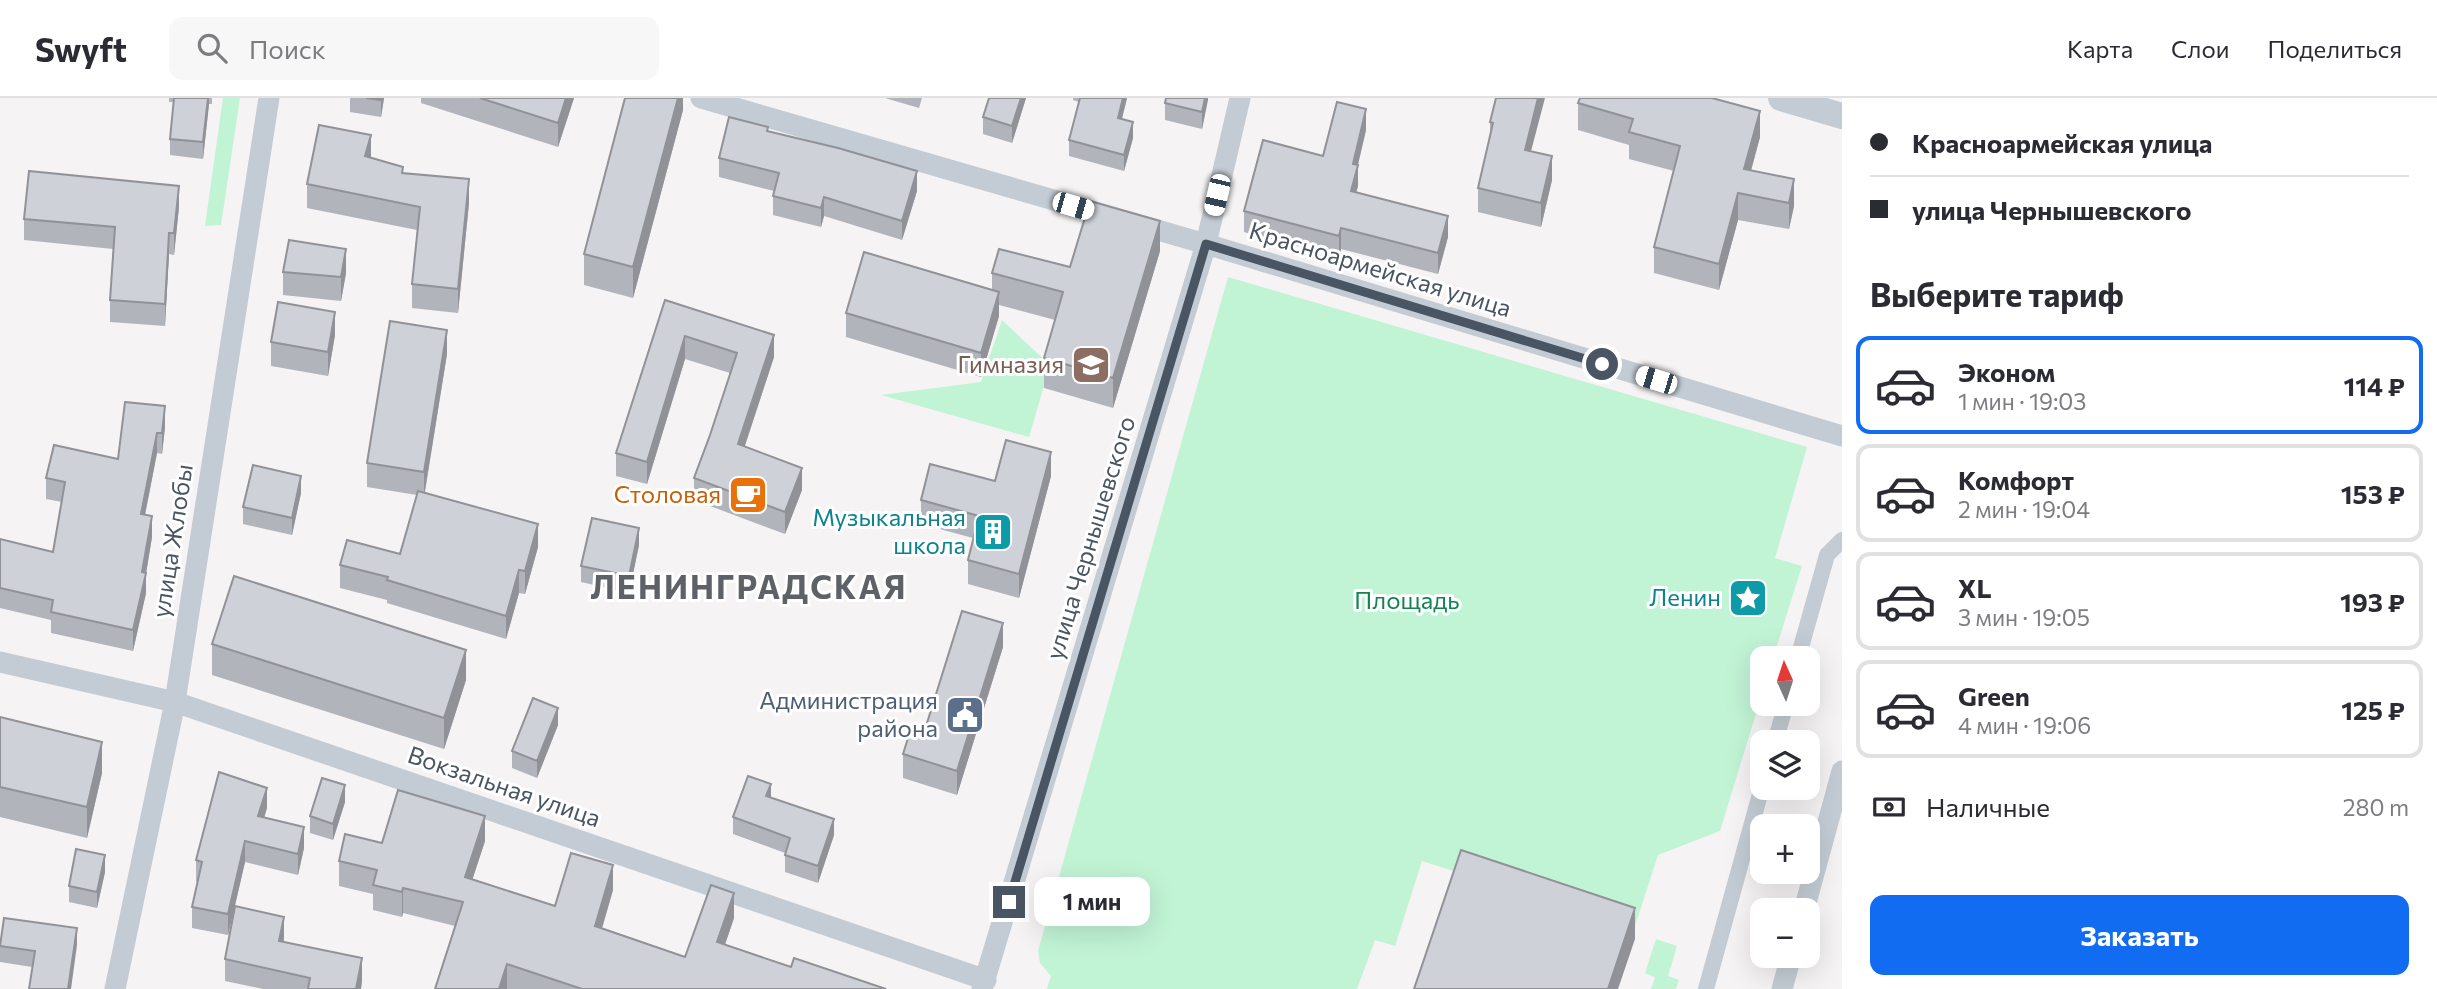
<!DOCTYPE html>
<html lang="ru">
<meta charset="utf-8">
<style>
:root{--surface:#fff;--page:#f7f7f7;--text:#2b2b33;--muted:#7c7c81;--line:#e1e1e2;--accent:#116cf1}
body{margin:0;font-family:Commissioner,sans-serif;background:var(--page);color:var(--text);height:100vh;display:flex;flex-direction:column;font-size:26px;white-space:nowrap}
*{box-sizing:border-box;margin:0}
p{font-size:23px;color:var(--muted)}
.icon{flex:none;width:38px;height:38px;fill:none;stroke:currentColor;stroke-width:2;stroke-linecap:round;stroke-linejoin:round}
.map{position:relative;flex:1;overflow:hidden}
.sheet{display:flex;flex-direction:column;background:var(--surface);width:595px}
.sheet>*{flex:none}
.hud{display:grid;align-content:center;height:154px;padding:0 28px;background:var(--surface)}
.needle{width:46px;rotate:357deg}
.fabs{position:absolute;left:1750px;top:548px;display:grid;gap:14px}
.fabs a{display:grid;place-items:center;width:70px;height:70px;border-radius:14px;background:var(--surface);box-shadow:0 7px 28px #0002;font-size:35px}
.end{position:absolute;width:32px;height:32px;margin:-16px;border:9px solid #495562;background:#fff;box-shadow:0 0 0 4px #fff}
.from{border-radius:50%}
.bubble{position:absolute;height:49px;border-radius:14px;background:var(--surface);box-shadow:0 7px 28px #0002;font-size:23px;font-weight:700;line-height:49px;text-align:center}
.car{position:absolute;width:21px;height:42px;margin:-21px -10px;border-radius:9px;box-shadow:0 0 5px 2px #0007;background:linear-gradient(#fff 24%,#345 0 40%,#fff 0 76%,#345 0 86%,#fff 0)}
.hud b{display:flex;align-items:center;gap:24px;height:66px;font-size:26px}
.hud b+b{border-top:2px solid var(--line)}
.hud i{width:18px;height:18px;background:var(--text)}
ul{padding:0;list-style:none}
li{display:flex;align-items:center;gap:21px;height:98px;margin:0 14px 10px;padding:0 14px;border:4px solid var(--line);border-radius:14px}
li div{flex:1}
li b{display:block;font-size:26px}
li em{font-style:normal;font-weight:700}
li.on{border-color:var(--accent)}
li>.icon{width:63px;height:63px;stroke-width:1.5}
h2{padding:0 28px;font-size:32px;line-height:84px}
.pay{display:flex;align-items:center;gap:18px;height:77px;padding:0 28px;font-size:26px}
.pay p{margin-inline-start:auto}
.action{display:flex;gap:14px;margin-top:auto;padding:14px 28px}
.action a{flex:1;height:80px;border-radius:14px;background:var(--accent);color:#fff;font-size:28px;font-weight:700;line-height:80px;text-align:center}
header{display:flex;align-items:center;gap:42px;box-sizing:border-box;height:98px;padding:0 35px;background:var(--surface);border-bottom:2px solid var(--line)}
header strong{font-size:33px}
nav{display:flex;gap:38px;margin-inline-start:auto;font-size:24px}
.search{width:490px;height:63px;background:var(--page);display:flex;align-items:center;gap:18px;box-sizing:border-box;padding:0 24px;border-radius:14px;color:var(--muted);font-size:26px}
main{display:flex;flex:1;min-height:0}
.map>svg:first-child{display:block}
.green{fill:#c1f3d5}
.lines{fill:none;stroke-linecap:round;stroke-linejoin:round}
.pedestrian{stroke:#c3ccd4;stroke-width:16}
.minor{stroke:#c3ccd4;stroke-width:21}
.tertiary{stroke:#c3ccd4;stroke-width:26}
.wall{fill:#b1b4ba}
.shaded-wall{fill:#909297}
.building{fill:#ced1d8;stroke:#909297;stroke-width:2}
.route{stroke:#495562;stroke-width:9}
.labels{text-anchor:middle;stroke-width:6;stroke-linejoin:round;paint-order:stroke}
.street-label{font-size:24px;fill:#495562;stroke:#fff}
.education-label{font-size:24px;fill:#785e54;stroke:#fff;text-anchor:end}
.food-label{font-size:24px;fill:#c56008;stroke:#fff;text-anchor:end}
.culture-label{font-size:24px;fill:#0d838f;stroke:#fff;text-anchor:end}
.park-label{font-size:24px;fill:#12844f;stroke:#fff}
.service-label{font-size:24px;fill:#4e5e75;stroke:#fff;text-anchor:end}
.district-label{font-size:32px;font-weight:bold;letter-spacing:2px;fill:#5e6268;stroke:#fff}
</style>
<header>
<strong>Swyft</strong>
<div class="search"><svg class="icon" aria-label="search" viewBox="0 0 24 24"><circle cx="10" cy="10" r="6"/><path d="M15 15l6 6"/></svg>Поиск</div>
<nav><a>Карта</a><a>Слои</a><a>Поделиться</a></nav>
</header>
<main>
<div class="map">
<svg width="1842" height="891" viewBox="0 0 1842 891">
<rect width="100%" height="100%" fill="#f5f3f3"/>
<path class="green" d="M223 0H240L221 127 205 128Z
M1228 179 1807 349 1775 460 1802 468 1773 560H1762V596L1720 733 1658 757 1634 831 1422 763 1395 848 1375 842 1357 891H1047L1051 878 1040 865 1038 853Z
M1002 222 1050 267 1029 339 881 297 981 284Z
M1656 841 1677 848 1668 878 1679 882 1676 891H1651L1655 879 1645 875Z"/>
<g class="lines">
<path class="pedestrian" d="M1798 560 1827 457 1842 442
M1775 644 1786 606
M1706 891 1762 689"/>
<path class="minor" d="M701 0 1206 146 1842 338
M0 564 175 604 986 882
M1804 812 1842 673
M115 891 175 604 269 0
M982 891 1206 146 1240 0
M1782 891 1791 858"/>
<path class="tertiary" d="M1781 0 1842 18"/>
</g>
<path class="wall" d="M169 0H212V6H209L203 61 170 57V41L174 4H169Z
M350 0H384L381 19 350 14Z
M421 0H574L558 49 421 5Z
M683 0V12L633 200 584 187V156Z
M885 0H922L919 10Z
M989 0H1026L1012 45 983 36V19Z
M1073 0H1127L1122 21 1133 40 1124 73 1069 58V42L1079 4 1073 2Z
M1208 0 1202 31 1165 22V5Z
M1496 0 1531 53 1552 82 1541 129 1478 114V90L1490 40V24Z
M1578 5 1760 39 1751 73 1794 108 1789 131 1738 122 1719 192 1654 175V149L1674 73 1629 61V47L1578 32Z
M1366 32 1358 67V88L1356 95 1448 139 1438 176 1341 151 1339 159 1244 134V113L1323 58Z
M768 33 917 93 902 142 824 118 821 129 773 117V98L774 93 719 79V60Z
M371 60 469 105 458 215 412 210V186L417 132 307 110V86Z
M179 109 174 157 169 156 165 228 110 224V202L113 151 24 142V121Z
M1160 153 1113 310 1044 290V260L1055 222 999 207V218L981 279 846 239V215L992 192V175L1070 169Z
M283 174 346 175 341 203 283 197Z
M665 202 774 259 745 348 802 392 785 436 694 402V380L710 337 730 275 685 261 647 386 616 378V355Z
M335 237 328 278 271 268V244Z
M447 256 425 394 538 449 525 496 519 495 506 541 387 505V502L340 490V467L400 456 417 397 367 389V365Z
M165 329 162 356 157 355 145 417 152 439 146 475V495L133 553 51 535V522L0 510V441L53 454 62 404 46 401V380L118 361Z
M1051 378 1019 500 968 486V462L973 440 921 426V402L995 383Z
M301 395 292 437 243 426V409Z
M639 447 629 495 581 484V468Z
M212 546 466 582 444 651 212 577Z
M1003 549 957 697 903 680V656L922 641Z
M0 619 102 675 87 740 0 719Z
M558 627 537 680 512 670V653Z
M771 700 834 737 818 785 785 774V755L733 736V719Z
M345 704 333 742 310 735V718Z
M267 710 264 720 304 750 298 777 245 764 235 808 284 840V844L362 882 361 891H263L225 883V861L234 811 228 837 192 830V809L197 784 196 783V762Z
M485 743 472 782 555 808 613 792 602 831 685 859 734 820 725 847 791 869 886 891H435L455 828 403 815 402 819 373 812V796L339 788V763L382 745Z
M105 774 97 810 69 804V788Z
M0 845 77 847 32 869 0 864Z"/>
<path class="shaded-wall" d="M208 0H209V6L203 61V44Z
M381 0H384L381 19Z
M566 0H574L558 49V25Z
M678 0H683V12L633 200V169Z
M1021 0H1026L1012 45V28Z
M1123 0H1127L1118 36V20Z
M1205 0H1208V2L1202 31V14Z
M1538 0H1545L1525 76V52Z
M1366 11V32L1353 87V66Z
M1760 13V39L1744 98V71Z
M1133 24V40L1124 73V57Z
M371 37V61L365 58Z
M1552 58V82L1541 129V105Z
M1358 67V88L1351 114V93Z
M917 73V93L902 142V123Z
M469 81V105L458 215V191Z
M1794 81V108L1789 131V105Z
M179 88V109L174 157V135Z
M1738 95V122L1719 192V166Z
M824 99V118L821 129V110Z
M1448 118V139L1438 176V155Z
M1160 123V153L1113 310V280Z
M1341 130V151L1339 159V138Z
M169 135V156L165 228V206Z
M346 151V175L341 203V179Z
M999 194V218L981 279V255Z
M335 214V237L328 278V254Z
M447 232V256L424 398V374Z
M774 237V259L738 368V346Z
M685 238V261L647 386V364Z
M165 308V329L162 356V335Z
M157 335V355L141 437V416Z
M1051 354V378L1019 500V476Z
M802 370V392L785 436V414Z
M301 378V395L292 437V420Z
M152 418V439L145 482 146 475V495L133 553V532Z
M538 426V449L525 496V473Z
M639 430V447L629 495V478Z
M519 472V495L506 541V518Z
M1003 525V549L957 697V673Z
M466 552V582L444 651V620Z
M558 610V627L537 680V663Z
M102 644V675L87 740V709Z
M771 686V702L766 698Z
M345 687V704L333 742V726Z
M267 690V710L258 739V718Z
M485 718V743L465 804V779Z
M834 721V737L818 785V768Z
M304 729V750L298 777V756Z
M245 743V764L228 837V816Z
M105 757V774L97 810V794Z
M613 767V792L595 853V828Z
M403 790V815L402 819V794Z
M734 795V820L717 869V844Z
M1635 810V841L1618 891H1608Z
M284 819V840L279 865V843Z
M77 830V847L71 891H68Z
M362 860V882L361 891H356Z
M507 866V891H499Z"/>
<path class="building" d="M174 0H208L203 44 170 41Z
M366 0H381V2Z
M480 0H566L558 25Z
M625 0H678L633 169 584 156Z
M989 0H1021L1012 28 983 19Z
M1080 0H1123L1118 20 1133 24 1124 57 1069 42Z
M1166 0H1205L1202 14 1165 5Z
M1496 0H1538L1525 52 1552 58 1541 105 1478 90 1493 25 1490 24Z
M1580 0H1712L1760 13 1744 71 1794 81 1789 105 1738 95 1719 166 1654 149 1680 48 1629 34 1633 21 1578 5Z
M1337 4 1366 11 1353 66 1358 67 1351 93 1448 118 1438 155 1341 130 1339 138 1244 113 1263 42 1323 58Z
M729 19 768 29 767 33 838 50 917 73 902 123 824 99 821 110 773 98 779 75 719 60Z
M319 27 371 37 365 58 403 69 402 75 469 81 458 191 412 186 420 109 307 86Z
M29 73 179 88 174 135H169L165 206 110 202 115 129 24 121Z
M1090 103 1160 123 1113 280 1044 260 1063 194 992 175 999 151 1070 169Z
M289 142 346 151 341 179 283 174Z
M864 154 999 194 981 255 846 215Z
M665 202 774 237 738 346 802 370 785 414 694 380 710 337 737 255 685 238 647 364 616 355Z
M278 204 335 214 328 254 271 244Z
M390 223 447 232 424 374 367 365Z
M125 304 165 308 162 335H157L141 416 152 418 142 474 146 475 133 532 51 514 53 502 0 490V441L53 454 65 384 46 380 54 347 118 361Z
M1006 342 1051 354 1019 476 968 462 979 418 921 402 930 366 995 383Z
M253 367 301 378 292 420 243 409Z
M418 393 538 426 525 473 519 472 506 518 387 482 388 479 340 467 347 442 400 456Z
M592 420 639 430 629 478 581 468Z
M234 478 466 552 444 620 212 546Z
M962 513 1003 525 957 673 903 656 909 637 922 641Z
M533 600 558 610 537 663 512 653Z
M0 619 102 644 87 709 0 689Z
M219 674 267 690 258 718 304 729 298 756 245 743 228 816 192 809 202 764 196 762Z
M748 678 771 686 766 698 834 721 818 768 785 757 790 740 733 719Z
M322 680 345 687 333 726 310 718Z
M398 692 485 718 465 779 555 808 571 755 613 767 595 828 685 859 711 787 734 795 717 844 791 869 794 860 886 891H582L507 866 499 891H435L463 804 403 790 402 794 373 787 377 772 339 763 345 736 382 745Z
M76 751 105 757 97 794 69 788Z
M1461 752 1635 810 1608 891H1414Z
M235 808 284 819 279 843 362 860 356 891H308L310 880 225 861Z
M4 820 77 830 68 891H29L35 853 0 848Z"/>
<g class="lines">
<path class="route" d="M1009 804 1206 146 1602 266"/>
</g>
<defs>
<g id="school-square" transform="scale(2.0125)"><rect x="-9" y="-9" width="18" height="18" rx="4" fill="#8d6e63" stroke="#fff"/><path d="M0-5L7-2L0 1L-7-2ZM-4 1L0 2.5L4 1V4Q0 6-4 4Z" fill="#fff"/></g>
<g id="cafe-square" transform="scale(2.0125)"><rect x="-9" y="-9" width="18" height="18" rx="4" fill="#e8710a" stroke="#fff"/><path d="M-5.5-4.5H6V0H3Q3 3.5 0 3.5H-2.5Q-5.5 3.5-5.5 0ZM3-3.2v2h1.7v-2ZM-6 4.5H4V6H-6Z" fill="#fff"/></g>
<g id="building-square" transform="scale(2.0125)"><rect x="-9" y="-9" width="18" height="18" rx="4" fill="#0f9aa8" stroke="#fff"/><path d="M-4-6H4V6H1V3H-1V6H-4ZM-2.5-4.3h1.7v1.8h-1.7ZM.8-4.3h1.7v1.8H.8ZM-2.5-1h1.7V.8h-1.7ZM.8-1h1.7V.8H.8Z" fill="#fff"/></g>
<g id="sight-square" transform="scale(2.0125)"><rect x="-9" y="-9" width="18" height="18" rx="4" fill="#0f9aa8" stroke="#fff"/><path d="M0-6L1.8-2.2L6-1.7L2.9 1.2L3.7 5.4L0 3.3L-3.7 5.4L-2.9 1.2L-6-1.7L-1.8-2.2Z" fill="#fff"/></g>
<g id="civic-square" transform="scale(2.0125)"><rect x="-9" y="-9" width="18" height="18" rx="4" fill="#5c6f8a" stroke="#fff"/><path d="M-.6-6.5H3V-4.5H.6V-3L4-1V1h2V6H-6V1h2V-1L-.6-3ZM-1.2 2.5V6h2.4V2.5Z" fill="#fff"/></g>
</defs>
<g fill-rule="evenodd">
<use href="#school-square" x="1091" y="267"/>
<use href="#cafe-square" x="748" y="397"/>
<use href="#building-square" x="993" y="434"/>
<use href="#sight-square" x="1748" y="500"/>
<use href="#civic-square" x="965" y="617"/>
</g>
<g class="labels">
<g class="street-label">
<text transform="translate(1380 172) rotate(17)" y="8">Красноармейская улица</text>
<text transform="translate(1091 440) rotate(-73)" y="8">улица Чернышевского</text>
<text transform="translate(173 443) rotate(-81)" y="8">улица Жлобы</text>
<text transform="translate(504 689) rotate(19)" y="8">Вокзальная улица</text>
</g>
<g class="education-label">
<text x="1064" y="275">Гимназия</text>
</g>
<g class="food-label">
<text x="721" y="405">Столовая</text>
</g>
<g class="culture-label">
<text x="966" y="428">Музыкальная<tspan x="966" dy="28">школа</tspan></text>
<text x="1721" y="508">Ленин</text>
</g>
<g class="park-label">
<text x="1407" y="511">Площадь</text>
</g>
<g class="service-label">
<text x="938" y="611">Администрация<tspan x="938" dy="28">района</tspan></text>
</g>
<g class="district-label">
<text x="749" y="501">ЛЕНИНГРАДСКАЯ</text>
</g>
</g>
</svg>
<div class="fabs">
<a><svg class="needle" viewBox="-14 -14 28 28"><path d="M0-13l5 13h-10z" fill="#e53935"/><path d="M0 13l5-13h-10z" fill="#7c7c81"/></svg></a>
<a><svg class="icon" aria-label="layers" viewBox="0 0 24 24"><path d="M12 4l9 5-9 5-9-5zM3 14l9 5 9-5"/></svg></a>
<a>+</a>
<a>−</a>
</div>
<i class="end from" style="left:1602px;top:266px"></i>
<i class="end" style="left:1009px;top:804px"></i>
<div class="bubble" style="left:1034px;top:779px;width:116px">1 мин</div>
<i class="car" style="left:1217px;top:97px;rotate:193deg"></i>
<i class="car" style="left:1073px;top:108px;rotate:106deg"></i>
<i class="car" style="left:1656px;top:282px;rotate:287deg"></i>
</div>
<section class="sheet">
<div class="hud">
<b><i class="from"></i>Красноармейская улица</b>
<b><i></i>улица Чернышевского</b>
</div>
<h2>Выберите тариф</h2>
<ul>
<li class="on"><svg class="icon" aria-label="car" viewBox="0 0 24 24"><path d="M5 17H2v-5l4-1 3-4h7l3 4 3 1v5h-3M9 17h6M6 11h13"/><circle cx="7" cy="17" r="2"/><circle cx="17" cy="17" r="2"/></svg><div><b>Эконом</b><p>1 мин · 19:03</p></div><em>114 ₽</em></li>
<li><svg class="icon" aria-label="car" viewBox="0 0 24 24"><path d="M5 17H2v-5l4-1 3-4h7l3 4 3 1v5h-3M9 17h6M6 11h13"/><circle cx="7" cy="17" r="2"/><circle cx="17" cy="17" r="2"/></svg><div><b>Комфорт</b><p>2 мин · 19:04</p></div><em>153 ₽</em></li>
<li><svg class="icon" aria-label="car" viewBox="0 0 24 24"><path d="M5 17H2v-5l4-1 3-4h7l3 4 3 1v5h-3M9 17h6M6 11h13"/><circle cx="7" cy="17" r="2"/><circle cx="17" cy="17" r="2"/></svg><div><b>XL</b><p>3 мин · 19:05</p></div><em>193 ₽</em></li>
<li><svg class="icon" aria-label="car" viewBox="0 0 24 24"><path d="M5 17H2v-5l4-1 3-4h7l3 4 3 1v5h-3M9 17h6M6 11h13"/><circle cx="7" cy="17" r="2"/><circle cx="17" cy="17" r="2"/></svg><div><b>Green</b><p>4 мин · 19:06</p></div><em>125 ₽</em></li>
</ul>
<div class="pay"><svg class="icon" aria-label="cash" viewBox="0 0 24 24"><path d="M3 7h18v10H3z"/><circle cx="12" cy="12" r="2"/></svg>Наличные<p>280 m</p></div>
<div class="action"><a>Заказать</a></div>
</section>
</main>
